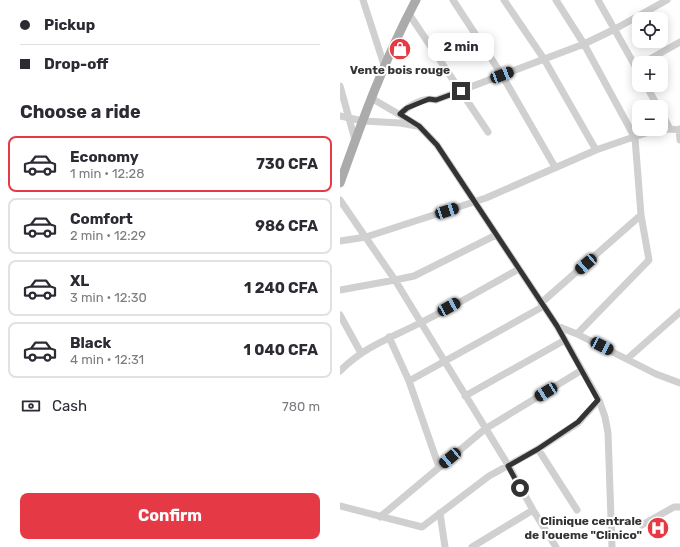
<!DOCTYPE html>
<meta charset="utf-8">
<style>
:root{--surface:#fff;--page:#f2f2f3;--text:#2b2b33;--muted:#7c7c81;--line:#e1e1e2;--accent:#e63946}
body{margin:0;font-family:Rubik,sans-serif;background:var(--page);color:var(--text);height:100vh;display:flex;flex-direction:column;font-size:15px;white-space:nowrap}
*{box-sizing:border-box;margin:0}
p{font-size:13px;color:var(--muted)}
.icon{flex:none;width:22px;height:22px;fill:none;stroke:currentColor;stroke-width:2;stroke-linecap:round;stroke-linejoin:round}
.map{position:relative;flex:1;overflow:hidden}
.details{display:flex;flex-direction:column;background:var(--surface);width:340px}
.details>*{flex:none}
.banner{display:grid;align-content:center;height:88px;padding:0 20px;background:var(--surface)}
.tools{position:absolute;left:292px;top:12px;display:grid;gap:8px}
.tools a{display:grid;place-items:center;width:36px;height:36px;border-radius:8px;background:var(--surface);box-shadow:0 2px 10px #0003;font-size:20px}
.end{position:absolute;width:18px;height:18px;margin:-9px;border:5px solid #333;background:#fff;box-shadow:0 0 0 2px #fff}
.from{border-radius:50%}
.bubble{position:absolute;height:28px;border-radius:8px;background:var(--surface);box-shadow:0 2px 10px #0003;font-size:13px;font-weight:700;line-height:28px;text-align:center}
.car{position:absolute;width:12px;height:24px;margin:-12px -6px;border-radius:5px;box-shadow:0 0 3px 1px #0007;background:linear-gradient(#222 24%,#8ab4d8 0 40%,#222 0 76%,#8ab4d8 0 86%,#222 0)}
.banner b{display:flex;align-items:center;gap:14px;height:38px;font-size:15px}
.banner b+b{border-top:1px solid var(--line)}
.banner i{width:10px;height:10px;background:var(--text)}
ul{padding:0;list-style:none}
li{display:flex;align-items:center;gap:12px;height:56px;margin:0 8px 6px;padding:0 12px;border:2px solid var(--line);border-radius:8px}
li div{flex:1}
li b{display:block;font-size:15px}
li em{font-style:normal;font-weight:700}
li.selected{border-color:var(--accent)}
li>.icon{width:36px;height:36px;stroke-width:1.5}
h2{padding:0 20px;font-size:18px;line-height:48px}
.pay{display:flex;align-items:center;gap:10px;height:44px;padding:0 20px;font-size:15px}
.pay p{margin-inline-start:auto}
.cta{display:flex;gap:8px;margin-top:auto;padding:8px 20px}
.cta a{flex:1;height:46px;border-radius:8px;background:var(--accent);color:#fff;font-size:16px;font-weight:700;line-height:46px;text-align:center}
main{display:flex;flex:1;min-height:0}
.map>svg:first-child{display:block}
.lines{fill:none;stroke-linecap:round;stroke-linejoin:round}
.minor{stroke:#d0d0d0;stroke-width:7}
.major{stroke:#ababab;stroke-width:9}
.route{stroke:#333;stroke-width:5}
.labels{text-anchor:middle;stroke-width:4;stroke-linejoin:round;paint-order:stroke}
.poi-label{font-size:12px;font-weight:bold;fill:#333;stroke:#fff}
</style>
<main>
<section class="details">
<div class="banner">
<b><i class="from"></i>Pickup</b>
<b><i></i>Drop-off</b>
</div>
<h2>Choose a ride</h2>
<ul>
<li class="selected"><svg class="icon" aria-label="car" viewBox="0 0 24 24"><path d="M5 17H2v-5l4-1 3-4h7l3 4 3 1v5h-3M9 17h6M6 11h13"/><circle cx="7" cy="17" r="2"/><circle cx="17" cy="17" r="2"/></svg><div><b>Economy</b><p>1 min · 12:28</p></div><em>730 CFA</em></li>
<li><svg class="icon" aria-label="car" viewBox="0 0 24 24"><path d="M5 17H2v-5l4-1 3-4h7l3 4 3 1v5h-3M9 17h6M6 11h13"/><circle cx="7" cy="17" r="2"/><circle cx="17" cy="17" r="2"/></svg><div><b>Comfort</b><p>2 min · 12:29</p></div><em>986 CFA</em></li>
<li><svg class="icon" aria-label="car" viewBox="0 0 24 24"><path d="M5 17H2v-5l4-1 3-4h7l3 4 3 1v5h-3M9 17h6M6 11h13"/><circle cx="7" cy="17" r="2"/><circle cx="17" cy="17" r="2"/></svg><div><b>XL</b><p>3 min · 12:30</p></div><em>1 240 CFA</em></li>
<li><svg class="icon" aria-label="car" viewBox="0 0 24 24"><path d="M5 17H2v-5l4-1 3-4h7l3 4 3 1v5h-3M9 17h6M6 11h13"/><circle cx="7" cy="17" r="2"/><circle cx="17" cy="17" r="2"/></svg><div><b>Black</b><p>4 min · 12:31</p></div><em>1 040 CFA</em></li>
</ul>
<div class="pay"><svg class="icon" aria-label="cash" viewBox="0 0 24 24"><path d="M3 7h18v10H3z"/><circle cx="12" cy="12" r="2"/></svg>Cash<p>780 m</p></div>
<div class="cta"><a>Confirm</a></div>
</section>
<div class="map">
<svg width="340" height="547" viewBox="0 0 340 547">
<rect width="100%" height="100%" fill="#fff"/>
<g class="lines">
<path class="minor" d="M23 0 45 68
M113 0 162 75 215 167
M164 0 204 59 256 150
M216 0 244 44 295 138 301 215 309 260 237 334 316 374 340 383
M258 0 299 73
M69 14 148 132
M303 63 340 42
M306 85 318 107
M0 86 15 140
M31 98 79 126 97 145 217 326 237 334
M321 112 330 129
M60 114C69 106 83 97 96 100L244 44 275 29 327 0
M0 116 23 121 60 123 77 126
M340 129 339 130 340 140
M0 200 55 280 168 465 193 510 216 547
M0 241 26 237 146 198 256 150 279 142 312 131 330 129 340 130
M0 290 55 280 74 276 156 235
M201 303 301 215
M0 315 21 353
M217 326 259 400 265 417 268 433 272 547
M49 337 69 381 99 467
M287 359 340 312
M0 371C25 346 51 338 82 322 115 306 146 287 179 269
M69 381 204 306
M125 396 225 340
M198 449 237 510
M0 506 82 527 149 476 198 449 238 423 259 400
M100 513 105 547
M40 517 145 429 242 370
M302 525 334 507H340
M132 547 193 510"/>
<path class="major" d="M0 183C22 121 45 58 76 0"/>
</g>
<g class="lines">
<path class="route" d="M121 91 96 100 89 99 67 108 60 114 79 126 97 145 217 326 258 400 238 422 198 449 168 466 180 488"/>
</g>
<defs>
<g id="shop-disc" transform="scale(1.15)"><circle r="9.5" fill="#e63946" stroke="#fff"/><path d="M-5-2.5h2.3a2.7 3.5 0 0 1 5.4 0H5L5.5 6h-11ZM-1.5-2.5h3a1.5 2.3 0 0 0-3 0Z" fill="#fff"/></g>
<g id="hospital-disc" transform="scale(1.15)"><circle r="9.5" fill="#e63946" stroke="#fff"/><path d="M-5-5h3v3.5h4V-5h3V5h-3V1.5h-4V5h-3Z" fill="#fff"/></g>
</defs>
<g fill-rule="evenodd">
<use href="#shop-disc" x="60" y="49"/>
<use href="#hospital-disc" x="318" y="528"/>
</g>
<g class="labels">
<g class="poi-label">
<text x="60" y="74">Vente bois rouge</text>
<text x="302" y="525" text-anchor="end">Clinique centrale<tspan x="302" dy="14">de l'oueme "Clinico"</tspan></text>
</g>
</g>
</svg>
<div class="tools">
<a><svg class="icon" aria-label="locate" viewBox="0 0 24 24"><circle cx="12" cy="12" r="6"/><path d="M12 2v4M12 18v4M2 12h4M18 12h4"/></svg></a>
<a>+</a>
<a>−</a>
</div>
<i class="end from" style="left:180px;top:488px"></i>
<i class="end" style="left:121px;top:91px"></i>
<div class="bubble" style="left:88px;top:33px;width:66px">2 min</div>
<i class="car" style="left:162px;top:75px;rotate:69deg"></i>
<i class="car" style="left:107px;top:211px;rotate:72deg"></i>
<i class="car" style="left:246px;top:264px;rotate:229deg"></i>
<i class="car" style="left:109px;top:307px;rotate:61deg"></i>
<i class="car" style="left:262px;top:346px;rotate:117deg"></i>
<i class="car" style="left:206px;top:392px;rotate:239deg"></i>
<i class="car" style="left:110px;top:458px;rotate:230deg"></i>
</div>
</main>
